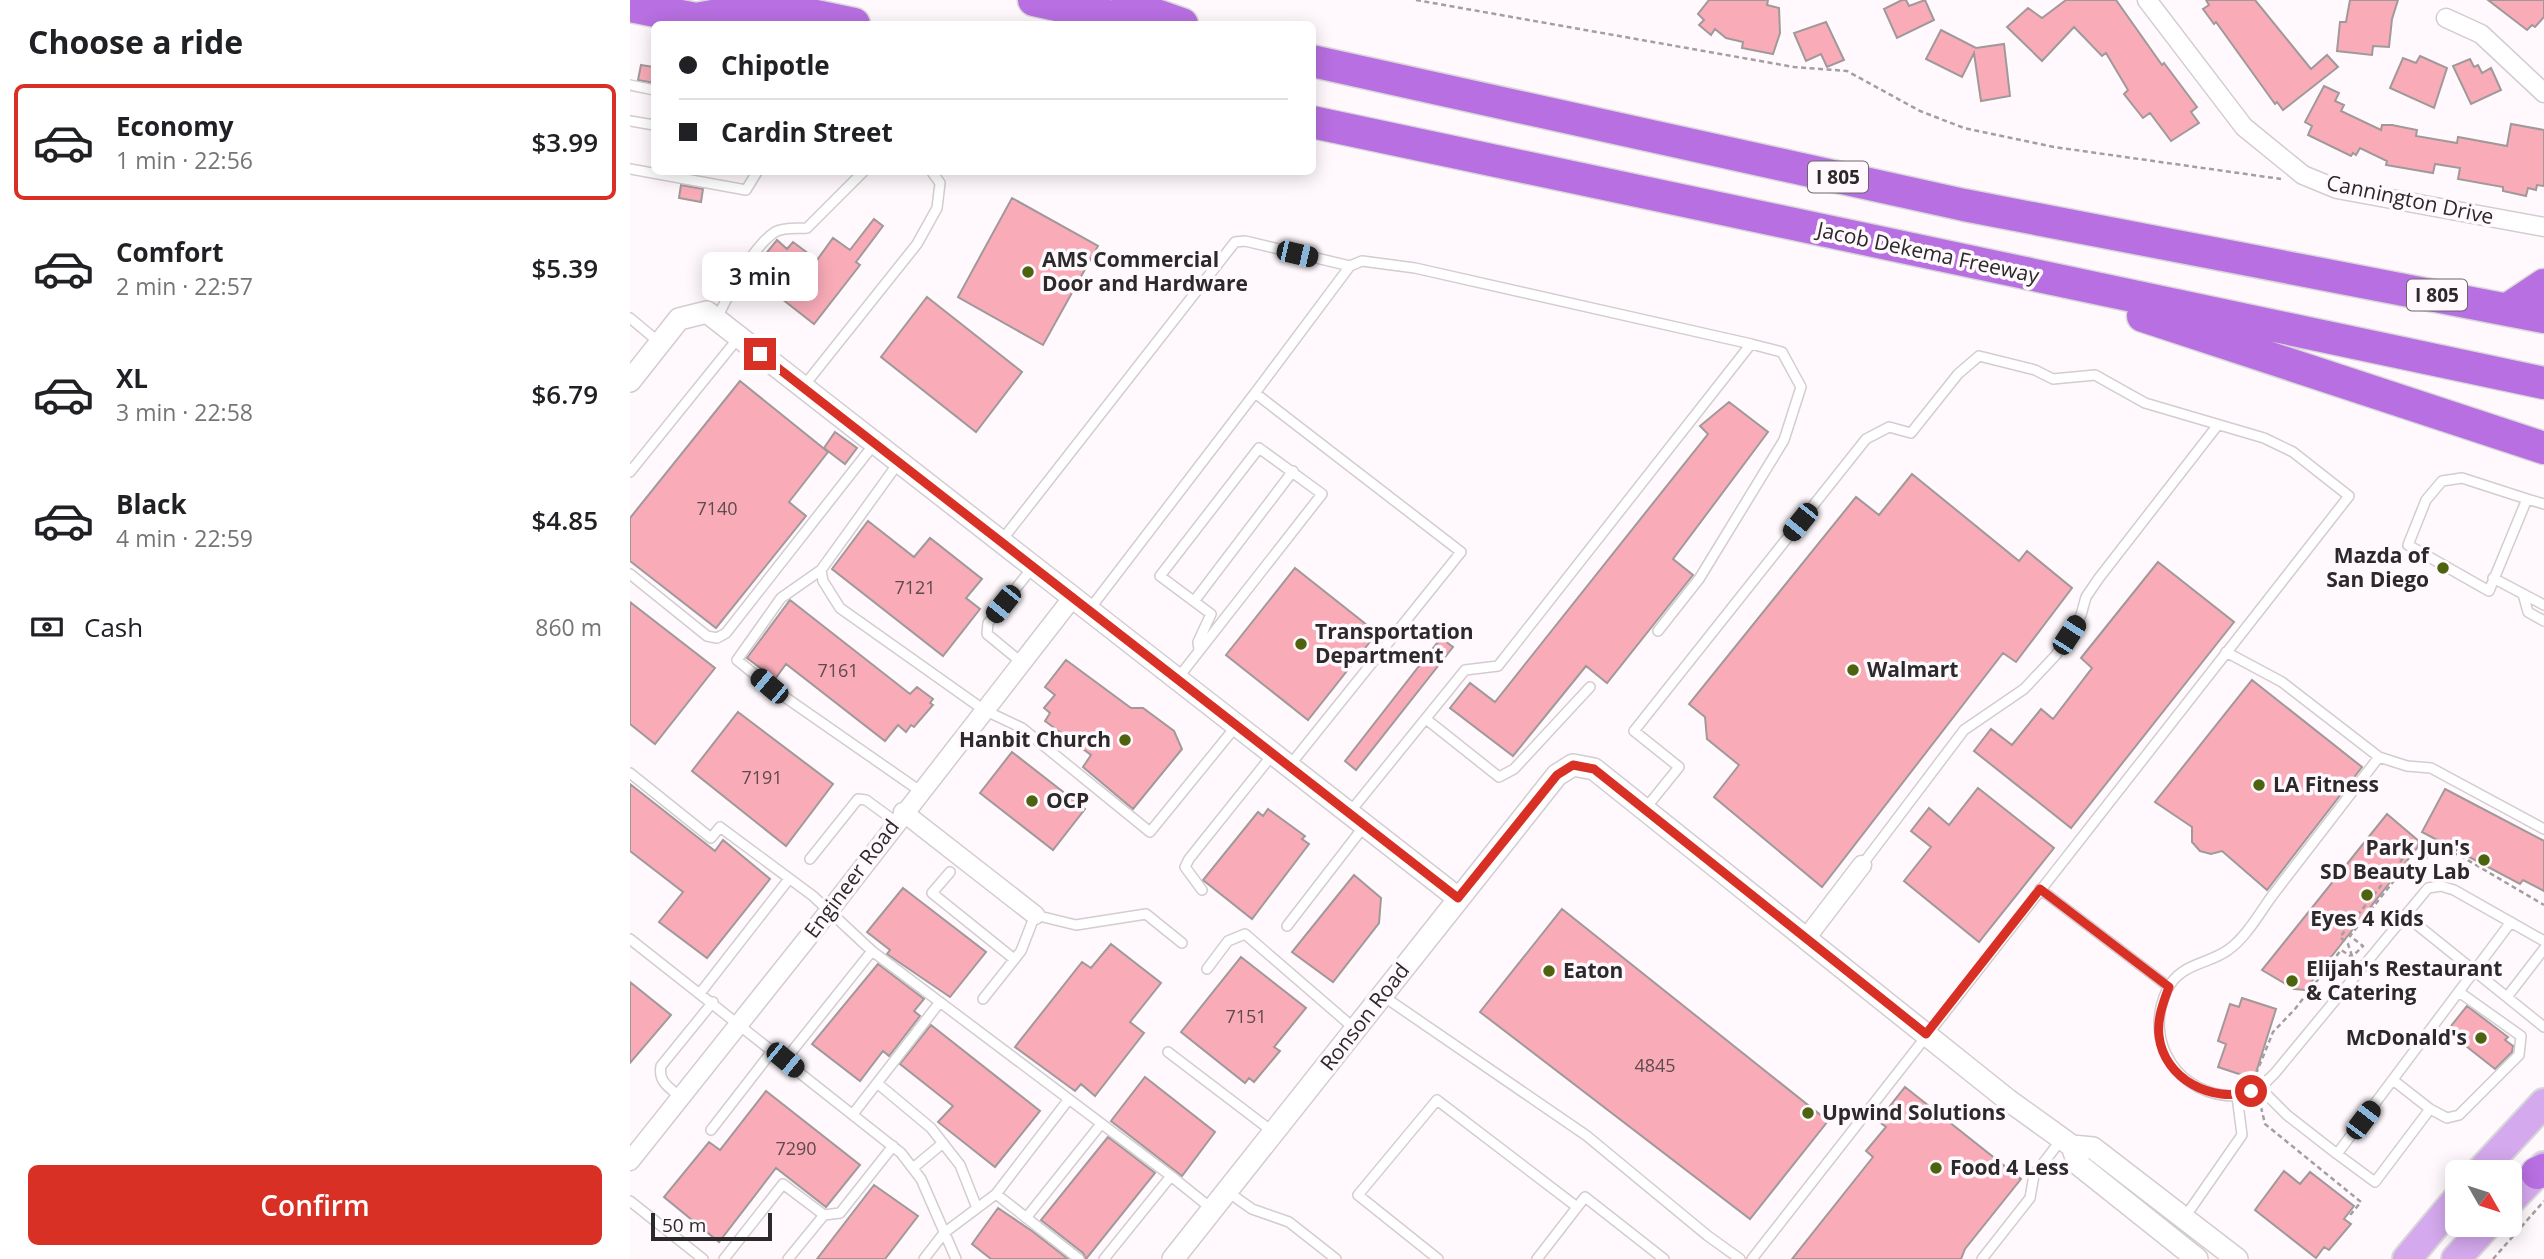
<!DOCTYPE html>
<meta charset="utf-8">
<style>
:root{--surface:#fff;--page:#f2f2f2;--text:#202124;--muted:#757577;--line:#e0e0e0;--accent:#d93025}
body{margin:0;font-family:"Open Sans",sans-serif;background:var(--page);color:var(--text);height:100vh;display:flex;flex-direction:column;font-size:26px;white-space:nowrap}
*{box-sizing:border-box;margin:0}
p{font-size:23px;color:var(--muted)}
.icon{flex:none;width:38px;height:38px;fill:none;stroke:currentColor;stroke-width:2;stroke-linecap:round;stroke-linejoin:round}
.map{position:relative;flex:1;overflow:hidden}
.sheet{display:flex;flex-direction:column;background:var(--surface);width:630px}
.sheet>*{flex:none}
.banner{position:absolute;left:21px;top:21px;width:665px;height:154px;border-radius:10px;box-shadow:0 4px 18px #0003;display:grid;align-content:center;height:154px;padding:0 28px;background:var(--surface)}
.needle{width:46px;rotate:129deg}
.fabs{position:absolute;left:1815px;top:1160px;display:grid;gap:14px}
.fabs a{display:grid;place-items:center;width:77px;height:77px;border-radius:10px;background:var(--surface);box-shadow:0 4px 18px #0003;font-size:35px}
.scale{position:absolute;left:21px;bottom:18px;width:121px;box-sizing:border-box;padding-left:7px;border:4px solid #2b292a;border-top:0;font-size:19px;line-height:24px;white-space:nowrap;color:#2b292a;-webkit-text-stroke:5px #fff9fd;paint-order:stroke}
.end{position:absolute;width:32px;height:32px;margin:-16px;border:9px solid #d93025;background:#fff;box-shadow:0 0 0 4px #fff}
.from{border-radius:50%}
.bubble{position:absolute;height:49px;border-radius:10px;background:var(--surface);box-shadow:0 4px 18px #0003;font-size:23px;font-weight:600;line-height:49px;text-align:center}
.car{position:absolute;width:21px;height:42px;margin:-21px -10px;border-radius:9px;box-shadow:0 0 5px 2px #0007;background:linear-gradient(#222 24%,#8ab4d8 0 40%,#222 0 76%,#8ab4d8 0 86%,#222 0)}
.banner b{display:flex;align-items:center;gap:24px;height:66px;font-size:26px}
.banner b+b{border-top:2px solid var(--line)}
.banner i{width:18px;height:18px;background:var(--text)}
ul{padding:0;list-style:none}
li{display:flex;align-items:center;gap:21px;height:116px;margin:0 14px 10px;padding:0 14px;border:4px solid transparent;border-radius:10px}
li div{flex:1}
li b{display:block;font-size:26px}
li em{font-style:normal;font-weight:600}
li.active{border-color:var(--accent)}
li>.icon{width:63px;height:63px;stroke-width:1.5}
h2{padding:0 28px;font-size:32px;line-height:84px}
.pay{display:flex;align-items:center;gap:18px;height:77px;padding:0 28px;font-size:26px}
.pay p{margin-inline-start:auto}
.button{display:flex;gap:14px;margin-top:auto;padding:14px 28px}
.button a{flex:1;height:80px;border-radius:10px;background:var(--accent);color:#fff;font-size:28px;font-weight:600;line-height:80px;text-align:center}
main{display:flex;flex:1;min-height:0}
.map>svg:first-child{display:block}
.building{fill:#f9acb8;stroke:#a0999a;stroke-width:2}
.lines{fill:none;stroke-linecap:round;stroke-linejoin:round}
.service-casing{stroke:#d3ccd0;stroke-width:12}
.minor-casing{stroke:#d3ccd0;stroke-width:21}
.tertiary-casing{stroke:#d3ccd0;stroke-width:24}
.primary-casing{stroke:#d9d8d9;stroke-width:32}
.motorway-casing{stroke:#d9d8d9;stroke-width:35}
.path{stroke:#a39fa1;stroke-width:2.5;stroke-dasharray:5 3.5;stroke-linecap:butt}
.service{stroke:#fff;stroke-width:9}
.minor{stroke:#fff;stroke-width:18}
.tertiary{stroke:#fff;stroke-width:21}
.primary{stroke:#d4a9ed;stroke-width:28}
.motorway{stroke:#b86fe1;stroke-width:32}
.route{stroke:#d93025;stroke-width:9}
.poi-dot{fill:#4e630f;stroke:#fff9fd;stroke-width:2.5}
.labels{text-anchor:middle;stroke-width:7;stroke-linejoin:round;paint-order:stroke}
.number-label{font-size:18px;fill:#5e4a4e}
.shield{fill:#fff9fd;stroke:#6b6769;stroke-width:2}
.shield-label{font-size:19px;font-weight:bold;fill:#2b292a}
.street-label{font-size:21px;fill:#2b292a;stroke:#fff9fd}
.poi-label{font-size:21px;font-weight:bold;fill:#2b292a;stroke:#fff9fd;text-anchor:start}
</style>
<main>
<section class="sheet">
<h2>Choose a ride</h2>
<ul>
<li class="active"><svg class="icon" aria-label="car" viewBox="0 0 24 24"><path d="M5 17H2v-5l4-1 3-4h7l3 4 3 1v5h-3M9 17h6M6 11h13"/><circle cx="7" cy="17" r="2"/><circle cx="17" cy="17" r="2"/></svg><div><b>Economy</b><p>1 min · 22:56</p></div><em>$3.99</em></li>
<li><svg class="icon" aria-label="car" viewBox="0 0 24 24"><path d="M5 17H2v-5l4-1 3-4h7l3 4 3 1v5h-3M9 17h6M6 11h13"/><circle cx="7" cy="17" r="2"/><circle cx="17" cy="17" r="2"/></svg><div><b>Comfort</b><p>2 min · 22:57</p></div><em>$5.39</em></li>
<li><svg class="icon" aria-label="car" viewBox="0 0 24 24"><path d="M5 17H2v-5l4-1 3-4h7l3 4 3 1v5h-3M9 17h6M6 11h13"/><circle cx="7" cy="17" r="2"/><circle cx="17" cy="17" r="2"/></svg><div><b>XL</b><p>3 min · 22:58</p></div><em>$6.79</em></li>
<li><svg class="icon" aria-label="car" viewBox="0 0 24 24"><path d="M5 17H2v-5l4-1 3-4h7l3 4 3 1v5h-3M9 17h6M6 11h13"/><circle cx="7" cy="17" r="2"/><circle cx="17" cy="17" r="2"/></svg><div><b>Black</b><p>4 min · 22:59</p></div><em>$4.85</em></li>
</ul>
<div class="pay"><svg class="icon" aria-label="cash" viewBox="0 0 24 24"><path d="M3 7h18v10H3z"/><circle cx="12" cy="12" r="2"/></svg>Cash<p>860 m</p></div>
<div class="button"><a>Confirm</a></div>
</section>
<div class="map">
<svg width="1914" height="1259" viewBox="0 0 1914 1259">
<rect width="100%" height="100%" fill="#fff9fd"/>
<path class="building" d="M1079 0H1138L1137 5 1149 8 1150 33 1143 54 1112 48 1113 42 1096 38 1085 29 1081 35 1069 25 1074 20 1068 14Z
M1272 0H1276L1279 6 1295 0 1304 20 1267 38 1254 9Z
M1436 0H1486L1532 65 1534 63 1567 107 1561 112 1569 123 1541 141 1520 113 1513 118 1494 94 1498 90 1476 53 1472 56 1444 27 1412 61 1377 27 1398 8 1412 18Z
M1576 0H1625L1681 69 1697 55 1708 67 1653 110 1647 102 1645 104 1586 22 1584 24 1573 9 1579 5Z
M1720 0H1768L1762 19 1759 47 1743 46 1742 55 1707 51 1710 22H1716Z
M1858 0H1914V17L1905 27 1902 25 1897 30Z
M1196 22 1214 60 1197 67 1191 54 1176 61 1164 33Z
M1311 30 1346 48 1374 44 1380 96 1351 101 1344 53 1332 77 1296 59Z
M1790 56 1817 68 1804 108 1760 88 1773 58 1786 63Z
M1840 59 1844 67 1848 65 1852 73 1861 68 1871 90 1841 104 1823 66Z
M11 65 24 67V83L8 80Z
M1694 86 1709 93 1705 101 1714 105 1711 111 1751 130 1752 125H1762L1787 130 1786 136 1827 143 1828 137 1877 146 1881 124 1914 130V186L1907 185 1906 190 1898 188 1896 196 1873 191V187L1828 179 1830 168 1805 164 1803 173 1756 165 1757 161 1730 148 1726 155 1723 153 1721 156 1678 135 1682 126 1675 122Z
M51 185 73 189 71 202 49 198Z
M382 198 468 246 413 345 328 297Z
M244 219 253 226 226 262 230 265 184 324 133 284 138 278 125 267 147 240 157 249 163 242 187 260 203 238 220 250Z
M297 297 392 372 346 432 251 357Z
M110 381 198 452 159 502 176 516 86 628 0 561V518Z
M1099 402 1138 432 1043 559 1063 575 977 683 956 666 883 756 820 708 840 683 865 702 1078 434 1070 426Z
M205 432 227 448 215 464 194 448Z
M1282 474 1389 561 1397 551 1442 588 1386 662 1373 653 1192 887 1084 797 1109 765 1077 739 1075 717 1059 704 1226 497 1249 515Z
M238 521 284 557 300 538 352 579 336 598 350 609 313 656 202 569Z
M1528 562 1604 622 1441 828 1344 751 1361 729 1382 745 1411 709 1423 719 1462 668 1451 658Z
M665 568 747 633 678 720 596 655Z
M160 600 280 694 287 687 303 699 300 703 303 705 284 727 281 725 276 732 268 725 255 741 156 664 145 679 117 658Z
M0 602 85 668 25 744 0 724Z
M811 638 823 647 726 770 715 761Z
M436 660 501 708H513L544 731 552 749 503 809 453 767 461 755 415 721 420 713 414 708 425 695 415 687Z
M1622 680 1732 767 1637 890 1592 851 1581 854 1570 851 1562 842V827L1525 802Z
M108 712 203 784 156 846 62 771Z
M382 752 455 809 423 850 350 793Z
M0 784 85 851 93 840 140 879 77 958 29 922 53 892 0 851Z
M1348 788 1424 848 1349 942 1274 881 1301 847 1281 831 1299 808 1319 825Z
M1815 789 1914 841V891L1893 880 1890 884 1792 832Z
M638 809 675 836 672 839 679 844 622 919 573 880 628 812 633 816Z
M1757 814 1791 843 1675 990 1664 989 1632 970Z
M724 875 751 898 749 923 703 982 662 952Z
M273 888 356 952 320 997 257 954 260 950 237 932Z
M932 909 1198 1121 1120 1219 850 1012Z
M481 944 531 983 500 1022 514 1033 465 1096 451 1084 445 1091 385 1047 452 962 461 968Z
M611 957 676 1008 644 1047 650 1051 624 1082 619 1078 615 1083 551 1032Z
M248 964 294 999 284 1011 290 1016 259 1056 253 1051 230 1081 182 1044Z
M0 982 41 1015 0 1063Z
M1612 998 1646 1009 1624 1079 1588 1067 1596 1044 1588 1041 1600 1004 1609 1007Z
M1837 1006 1878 1037 1875 1040 1883 1046 1882 1052 1865 1069 1817 1031Z
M301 1025 410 1111 365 1167 308 1122 323 1106 270 1064Z
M515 1077 585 1132 552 1176 481 1121Z
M1275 1087 1391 1179 1335 1249 1331 1259H1162L1243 1157 1236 1151 1256 1127 1248 1121Z
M136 1091 230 1165 196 1207 146 1168 89 1242 34 1197 79 1142 90 1150Z
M478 1137 525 1173 456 1259 453 1253 411 1220Z
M1654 1171 1670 1184 1680 1172 1724 1206 1714 1219 1721 1224 1699 1250 1694 1247 1686 1258 1625 1210Z
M244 1185 288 1216 255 1259H187Z
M368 1208 402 1231 438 1259H361L342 1244Z"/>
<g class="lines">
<g class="service-casing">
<path id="service" d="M0 85 24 90
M0 121 24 125
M0 169 116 190 127 172
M0 318 30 343
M87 318C99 294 122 247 145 232 154 227 167 229 177 228L233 172
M173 387 287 244 307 208 310 183 302 172
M625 393 720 266 732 261 785 268 1121 344
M269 462 191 570 193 581 210 608 354 710 392 728 520 832 607 725
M0 472 109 337
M1897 499 1832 478 1812 481 1796 500 1778 545 1859 591 1897 499 1914 504
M372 540 605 242 615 241 720 266
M191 570 151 598 107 660 139 686 290 791
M0 574 77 636 87 638 96 633 245 443
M1863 578 1914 605
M1893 594 1898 612 1914 621
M565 600 663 471
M459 610 625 393 831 552 660 765
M1596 652 1652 682 1749 757 1777 766 1801 768 1914 829
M391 662 357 634 358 623 403 567
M548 678 692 494 629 448 530 576 581 614 568 642 569 650
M796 719 869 777 884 769 960 687
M0 773 81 838 90 827 183 896 242 951 541 1176 474 1259
M1015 809 1049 767 1004 731 1236 439 1259 427 1281 433 1328 374 1349 356 1405 370 1423 379 1465 375 1515 403 1634 438 1663 452 1719 496 1122 1259
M720 812 835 670 868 666 1121 344 1152 352 1171 387 1154 440 1069 579 1028 631
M180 859 228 799 236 800 266 822
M1232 865 1334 730 1394 689 1426 655 1451 615 1456 597 1469 578 1587 426
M320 872 302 893 384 959
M1410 889 1539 987
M572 890 555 867 559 859 643 754
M1775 915 1914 1027
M657 926 735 825
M0 939 271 1153 291 1179 326 1259
M577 969 598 941 615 934 725 1029
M71 992 159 879
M753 996 957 1136 1078 1236 1110 1259
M1877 997 1914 949
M353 999 391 951 405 915 446 925 516 914 552 943
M538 1052 643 1132
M155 1060 242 951
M247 1083 301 1128 330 1165 347 1208
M1630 1088 1657 1115 1707 1154 1881 922
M1607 1096 1630 1088 1645 1073 1798 888 1811 886 1824 890 1914 941
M50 1097C39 1087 28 1082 31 1066L83 1002
M1800 1109 1817 1118 1829 1115 1889 1055 1891 1036 1829 992
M223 1114 310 1002
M81 1130 143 1050
M1707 1154 1745 1182 1800 1109 1763 1080
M283 1168 313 1143
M541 1176 582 1209
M598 1192 622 1209 659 1222 706 1259
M366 1194 439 1099
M0 1201 73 1259
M1555 1217 1612 1135 1607 1096C1550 1097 1512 1043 1537 990 1550 963 1577 965 1598 950 1617 937 1631 910 1645 892 1680 847 1714 802 1749 757
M396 1218 471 1124
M94 1259 153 1184 194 1215
M158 1259 194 1215 210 1213 263 1146
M294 1259 314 1233 366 1194 449 1259
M808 1259 728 1195 807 1100 947 1207
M907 1259 955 1197 1034 1259
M1352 1259 1400 1198 1404 1175 1431 1140"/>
</g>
<g class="minor-casing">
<path id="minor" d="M1517 0 1614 127 1673 175 1707 189 1914 227
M1816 18 1851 34 1914 93
M273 812 405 915
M1177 937 1232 865
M0 1161 199 911 443 597"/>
</g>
<g class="tertiary-casing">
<path id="tertiary" d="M0 381 49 319 77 312 828 898
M1442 1146 1463 1148 1607 1259
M543 1259 927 775 943 765 964 769 1378 1100 1442 1146 1448 1164 1567 1259"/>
</g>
<g class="primary-casing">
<path id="primary" d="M1850 1172 1914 1103
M1880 1201 1914 1166
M1777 1259 1827 1199
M1826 1259 1857 1225"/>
</g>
<g class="motorway-casing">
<path id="motorway" d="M404 0 515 24
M119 2 224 24
M497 5 552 24
M0 6 66 19 138 6
M682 61 1334 205 1914 317
M682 122 1914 383
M1878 309 1914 285
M1513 316 1914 448
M1907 1173 1914 1170"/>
</g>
<path class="path" d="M786 0 1164 67 1217 71 1290 111 1334 128 1424 147 1651 179
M1722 956 1718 944 1710 937 1786 842 1795 859
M1626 1074 1643 1032 1665 1009 1711 950 1722 957 1733 946 1720 936 1778 863 1795 859 1808 848 1829 855 1914 905
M1631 1107 1635 1124 1731 1202 1721 1214 1719 1212
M1863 1259 1914 1201"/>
<use href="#service" class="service"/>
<use href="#minor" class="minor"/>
<use href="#tertiary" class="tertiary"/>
<use href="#primary" class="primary"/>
<use href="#motorway" class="motorway"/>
</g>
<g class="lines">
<path class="route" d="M130 354 828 898 927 775 943 765 964 769 1296 1034 1410 889 1539 987C1533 1003 1527 1019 1529 1036 1534 1079 1583 1104 1621 1091"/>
</g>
<g class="poi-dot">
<circle cx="398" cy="272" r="7"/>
<circle cx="1813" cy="568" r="7"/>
<circle cx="671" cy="644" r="7"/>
<circle cx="1223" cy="670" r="7"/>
<circle cx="495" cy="740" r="7"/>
<circle cx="1629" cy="785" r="7"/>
<circle cx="402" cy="801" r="7"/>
<circle cx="1854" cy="860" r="7"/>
<circle cx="1737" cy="895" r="7"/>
<circle cx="919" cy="971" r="7"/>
<circle cx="1662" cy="981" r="7"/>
<circle cx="1851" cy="1038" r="7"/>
<circle cx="1178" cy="1113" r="7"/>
<circle cx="1306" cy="1168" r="7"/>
</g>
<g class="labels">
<g class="number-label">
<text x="87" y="515">7140</text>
<text x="285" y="594">7121</text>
<text x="208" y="677">7161</text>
<text x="132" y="784">7191</text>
<text x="616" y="1023">7151</text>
<text x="1025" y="1072">4845</text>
<text x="166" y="1155">7290</text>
</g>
<g class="shield">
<rect x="1178" y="161.5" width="60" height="31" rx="5"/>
<rect x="1777" y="279.5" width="60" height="31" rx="5"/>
</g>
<g class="shield-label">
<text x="1208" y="184">I 805</text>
<text x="1807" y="302">I 805</text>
</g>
<g class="street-label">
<text transform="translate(1780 200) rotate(12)" y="7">Cannington Drive</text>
<text transform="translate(1298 253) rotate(12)" y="7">Jacob Dekema Freeway</text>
<text transform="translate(222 879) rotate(-53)" y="7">Engineer Road</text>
<text transform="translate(735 1017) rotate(-52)" y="7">Ronson Road</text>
</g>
<g class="poi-label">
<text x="412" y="267">AMS Commercial<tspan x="412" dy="24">Door and Hardware</tspan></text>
<text x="1799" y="563" text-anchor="end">Mazda of<tspan x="1799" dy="24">San Diego</tspan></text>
<text x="685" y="639">Transportation<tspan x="685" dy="24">Department</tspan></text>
<text x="1237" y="677">Walmart</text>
<text x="481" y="747" text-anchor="end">Hanbit Church</text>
<text x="1643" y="792">LA Fitness</text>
<text x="416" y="808">OCP</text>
<text x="1840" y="855" text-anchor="end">Park Jun's<tspan x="1840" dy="24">SD Beauty Lab</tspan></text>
<text x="1737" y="926" text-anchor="middle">Eyes 4 Kids</text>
<text x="1676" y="976">Elijah's Restaurant<tspan x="1676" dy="24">&amp; Catering</tspan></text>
<text x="933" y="978">Eaton</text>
<text x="1837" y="1045" text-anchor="end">McDonald's</text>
<text x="1192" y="1120">Upwind Solutions</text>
<text x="1320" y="1175">Food 4 Less</text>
</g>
</g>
</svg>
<div class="fabs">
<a><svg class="needle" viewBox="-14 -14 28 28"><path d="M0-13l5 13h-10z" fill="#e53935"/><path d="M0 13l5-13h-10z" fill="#757577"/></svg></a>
</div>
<div class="scale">50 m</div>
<i class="end from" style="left:1621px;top:1091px"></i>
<i class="end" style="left:130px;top:354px"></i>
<div class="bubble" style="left:72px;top:252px;width:116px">3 min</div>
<i class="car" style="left:667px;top:254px;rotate:103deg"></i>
<i class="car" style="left:1170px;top:522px;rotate:219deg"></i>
<i class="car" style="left:373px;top:604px;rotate:219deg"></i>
<i class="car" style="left:1439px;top:635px;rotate:33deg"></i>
<i class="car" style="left:139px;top:686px;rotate:310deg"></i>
<i class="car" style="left:155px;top:1060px;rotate:129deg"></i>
<i class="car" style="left:1733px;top:1120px;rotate:37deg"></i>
<div class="banner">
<b><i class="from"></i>Chipotle</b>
<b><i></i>Cardin Street</b>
</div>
</div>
</main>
